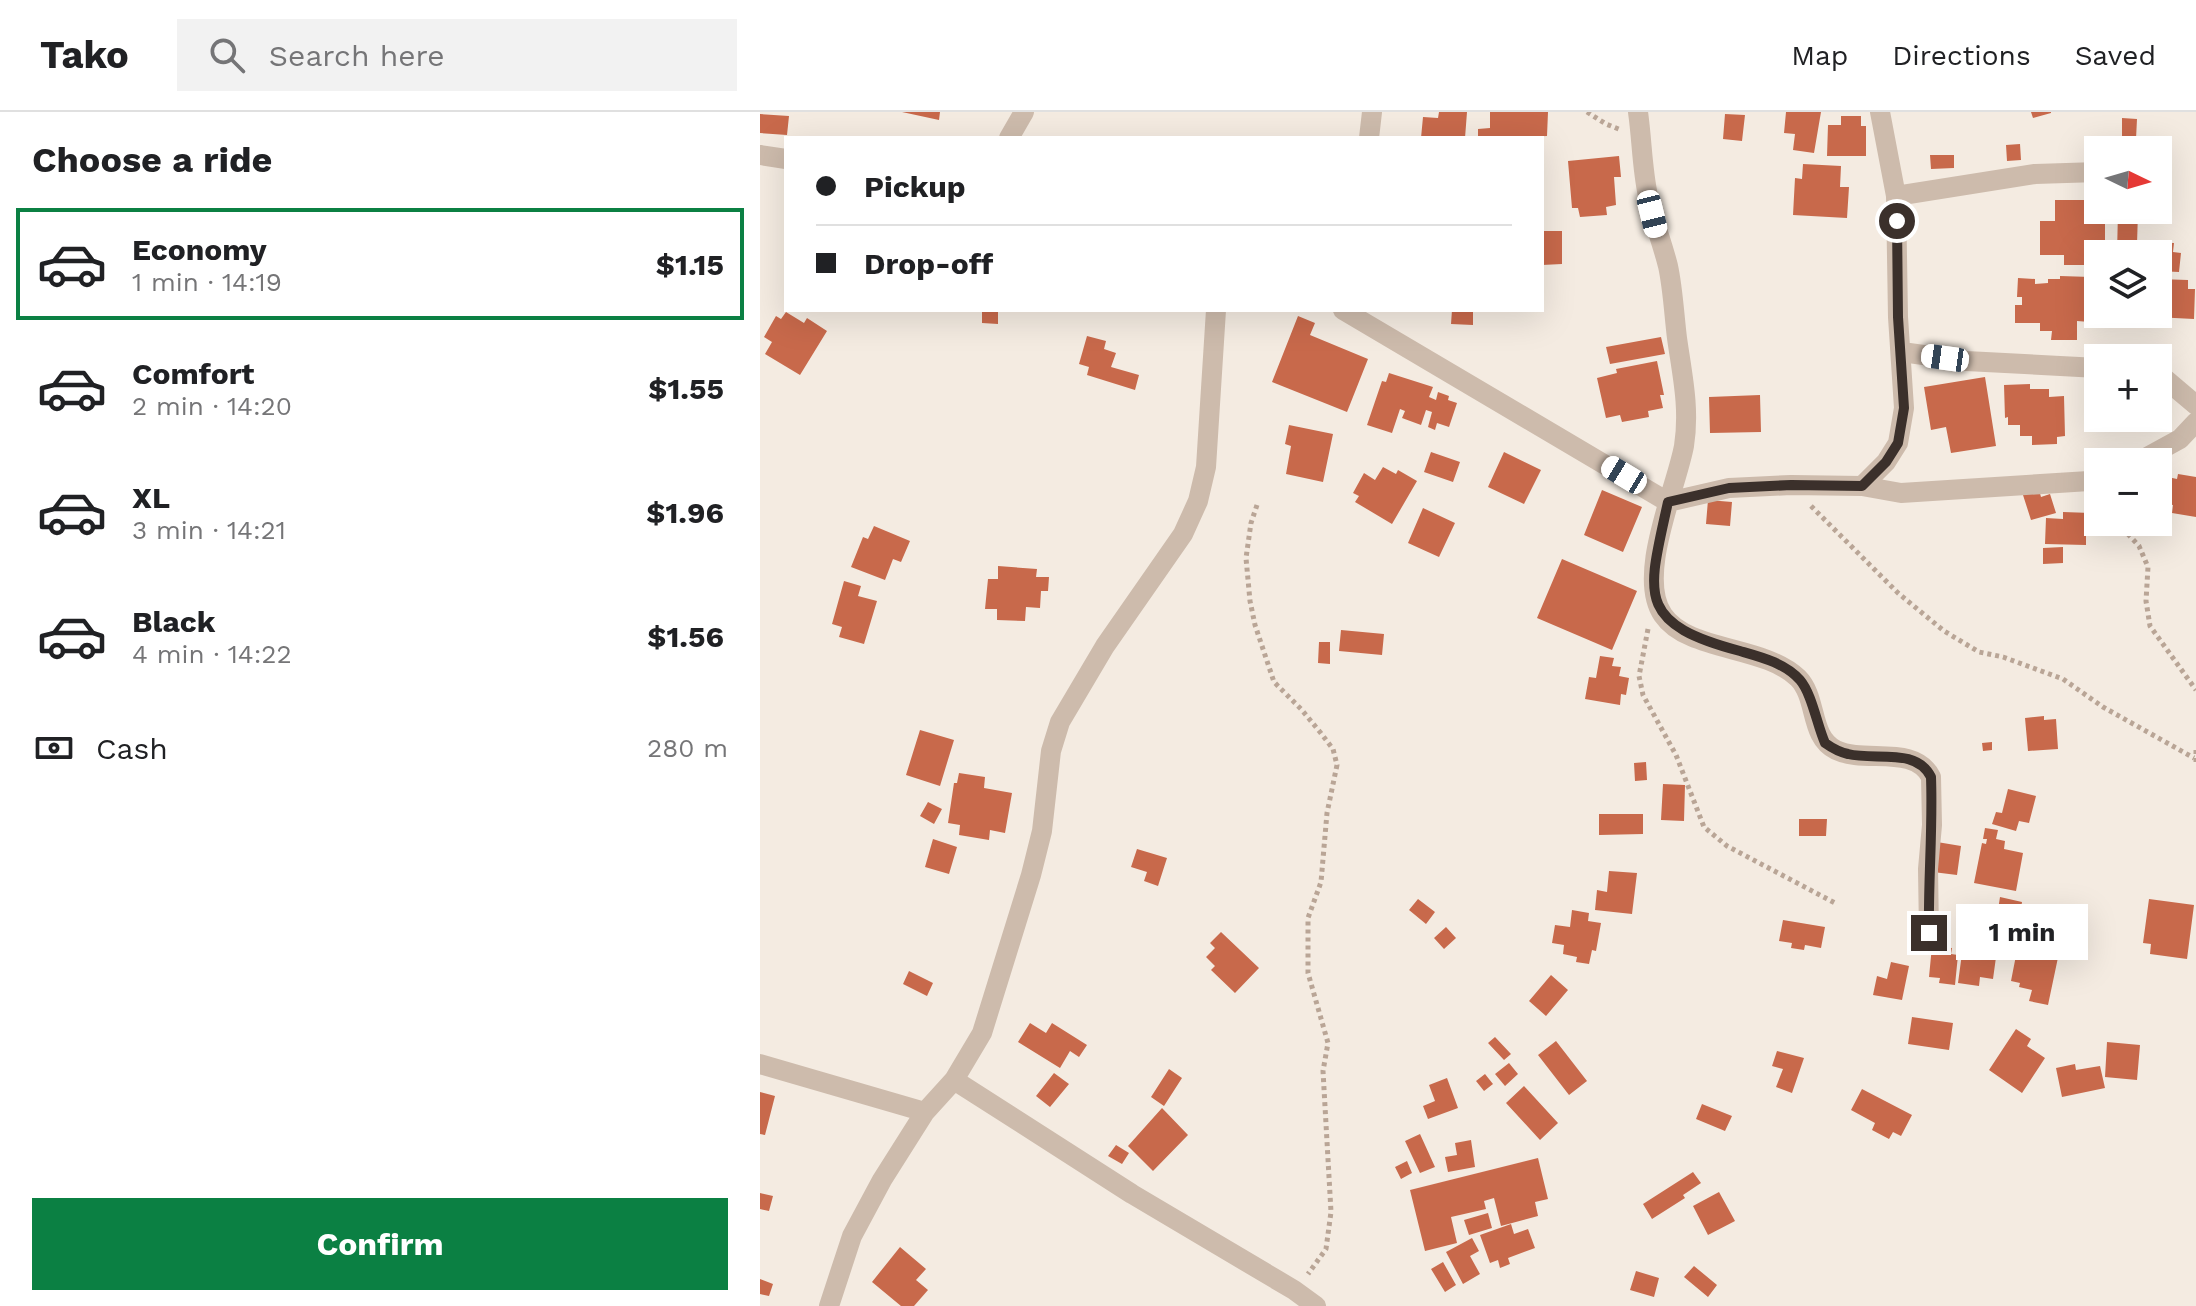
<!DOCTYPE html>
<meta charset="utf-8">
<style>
:root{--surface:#fff;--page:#f2f2f2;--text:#202124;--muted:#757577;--line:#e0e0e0;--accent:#0b8043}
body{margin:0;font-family:"Work Sans",sans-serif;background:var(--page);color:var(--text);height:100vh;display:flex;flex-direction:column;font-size:30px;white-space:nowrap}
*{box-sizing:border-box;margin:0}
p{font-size:26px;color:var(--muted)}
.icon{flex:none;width:44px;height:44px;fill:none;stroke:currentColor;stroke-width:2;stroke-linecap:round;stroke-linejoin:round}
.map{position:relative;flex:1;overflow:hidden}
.drawer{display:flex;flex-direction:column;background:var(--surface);width:760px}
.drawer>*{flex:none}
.top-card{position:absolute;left:24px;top:24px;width:760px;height:176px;border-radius:0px;box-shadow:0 8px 32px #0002;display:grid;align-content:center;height:176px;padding:0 32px;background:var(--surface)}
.needle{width:52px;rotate:95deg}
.tools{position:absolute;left:1324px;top:24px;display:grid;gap:16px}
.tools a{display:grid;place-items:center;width:88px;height:88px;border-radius:0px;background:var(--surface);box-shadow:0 8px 32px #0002;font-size:40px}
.end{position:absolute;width:36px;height:36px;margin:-18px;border:10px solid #3b302b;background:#fff;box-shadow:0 0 0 4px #fff}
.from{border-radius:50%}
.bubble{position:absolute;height:56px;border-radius:0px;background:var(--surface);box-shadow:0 8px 32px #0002;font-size:26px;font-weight:700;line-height:56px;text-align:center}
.car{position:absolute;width:24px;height:48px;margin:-24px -12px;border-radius:10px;box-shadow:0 0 6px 2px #0007;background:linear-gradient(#fff 24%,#345 0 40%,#fff 0 76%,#345 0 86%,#fff 0)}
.top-card b{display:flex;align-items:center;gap:28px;height:76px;font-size:30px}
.top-card b+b{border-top:2px solid var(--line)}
.top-card i{width:20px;height:20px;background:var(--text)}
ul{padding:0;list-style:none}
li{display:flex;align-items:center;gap:24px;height:112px;margin:0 16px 12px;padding:0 16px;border:4px solid transparent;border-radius:0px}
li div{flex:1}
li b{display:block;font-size:30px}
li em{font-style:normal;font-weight:700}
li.selected{border-color:var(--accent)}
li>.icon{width:72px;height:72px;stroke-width:1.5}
h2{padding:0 32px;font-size:36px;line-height:96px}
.pay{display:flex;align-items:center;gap:20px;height:88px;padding:0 32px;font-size:30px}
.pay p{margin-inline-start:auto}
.cta{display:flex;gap:16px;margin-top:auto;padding:16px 32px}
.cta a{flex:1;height:92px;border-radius:0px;background:var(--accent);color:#fff;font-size:32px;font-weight:700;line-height:92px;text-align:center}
header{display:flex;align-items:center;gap:48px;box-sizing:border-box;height:112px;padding:0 40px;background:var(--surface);border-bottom:2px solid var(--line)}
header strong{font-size:38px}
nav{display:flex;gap:44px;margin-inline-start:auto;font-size:28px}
.search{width:560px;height:72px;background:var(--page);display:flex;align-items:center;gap:20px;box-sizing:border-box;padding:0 28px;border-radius:0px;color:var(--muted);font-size:30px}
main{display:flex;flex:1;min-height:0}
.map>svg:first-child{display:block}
.building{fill:#c8694b}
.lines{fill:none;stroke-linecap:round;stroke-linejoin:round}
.path{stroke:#b9a596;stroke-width:5;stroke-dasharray:4 4;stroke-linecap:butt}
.minor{stroke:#cdbbac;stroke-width:20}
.route{stroke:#3b302b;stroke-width:10}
</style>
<header>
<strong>Tako</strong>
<div class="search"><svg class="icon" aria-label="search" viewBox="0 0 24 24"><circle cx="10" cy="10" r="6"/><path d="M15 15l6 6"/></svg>Search here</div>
<nav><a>Map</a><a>Directions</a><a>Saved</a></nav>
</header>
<main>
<section class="drawer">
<h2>Choose a ride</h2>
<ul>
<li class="selected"><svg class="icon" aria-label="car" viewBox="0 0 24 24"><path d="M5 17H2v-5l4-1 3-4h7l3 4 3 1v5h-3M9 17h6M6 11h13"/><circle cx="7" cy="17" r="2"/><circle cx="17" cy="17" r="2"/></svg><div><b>Economy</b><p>1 min · 14:19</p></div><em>$1.15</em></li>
<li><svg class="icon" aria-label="car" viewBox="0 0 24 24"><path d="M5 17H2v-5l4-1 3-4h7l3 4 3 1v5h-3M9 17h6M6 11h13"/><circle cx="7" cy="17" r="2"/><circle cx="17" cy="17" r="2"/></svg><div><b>Comfort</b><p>2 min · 14:20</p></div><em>$1.55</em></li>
<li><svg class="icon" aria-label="car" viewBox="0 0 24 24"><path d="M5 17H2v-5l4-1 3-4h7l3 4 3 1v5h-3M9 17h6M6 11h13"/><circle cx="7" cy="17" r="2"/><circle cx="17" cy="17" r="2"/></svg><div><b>XL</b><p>3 min · 14:21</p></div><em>$1.96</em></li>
<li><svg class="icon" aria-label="car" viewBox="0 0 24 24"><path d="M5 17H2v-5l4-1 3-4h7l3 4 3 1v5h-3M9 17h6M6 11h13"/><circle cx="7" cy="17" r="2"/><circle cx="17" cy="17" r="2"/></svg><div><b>Black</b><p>4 min · 14:22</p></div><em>$1.56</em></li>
</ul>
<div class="pay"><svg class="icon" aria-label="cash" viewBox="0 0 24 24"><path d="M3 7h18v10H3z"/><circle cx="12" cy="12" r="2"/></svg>Cash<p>280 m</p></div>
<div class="cta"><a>Confirm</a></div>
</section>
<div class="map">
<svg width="1436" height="1194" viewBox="0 0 1436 1194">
<rect width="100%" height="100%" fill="#f4ebe1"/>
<path class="building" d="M142 0H180L179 8Z
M679 0H707L705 26H661L663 5 678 6Z
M730 0H788L787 24 718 26V17L730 16Z
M1026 0H1061L1054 41 1033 38 1035 22 1024 21Z
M1271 0H1291V1L1273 6Z
M0 2 29 4 27 23 0 21Z
M965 2 985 3 982 29 963 27Z
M1081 4H1101V14H1106V44H1067L1068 13H1081Z
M1362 6 1377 7 1376 27 1362 26Z
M1260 32 1261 48 1247 49 1246 33Z
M1170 43H1194V56L1171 57Z
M859 44 861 65H854L856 93 846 95 847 103 820 105 818 96H812L808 49Z
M1043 52 1081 54 1080 75H1089L1087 106 1033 103 1035 66 1042 67Z
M1295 88H1338V98H1345V142H1338V153H1304V143H1280V109H1295Z
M1358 99 1378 100 1377 132H1383V142H1357Z
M782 119H802V152L782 153Z
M1389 130 1414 131 1413 140 1421 141 1419 160 1398 159V142H1388Z
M1300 164 1331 165 1330 210 1317 209V228H1291L1292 219H1280V211H1255V193H1262V185H1257L1258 166 1275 167V172L1288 171V167H1300Z
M1398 167 1428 168V177H1435L1434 207 1395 205V202H1398Z
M222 198H238V212L222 211Z
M692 198H713V213L691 212Z
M26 200 44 211 47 206 67 219 40 263 5 242 12 230 4 225 16 204 21 207Z
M538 204 555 211 550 223 608 247 587 300 512 270Z
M327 224 346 229 344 237 356 241 351 255 379 263 375 278 327 263 329 255 319 252Z
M901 225 905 242 850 252 846 235Z
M897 249 904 283H900L903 296 888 299 889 305 862 310 860 303 846 306 837 266 857 261 856 257Z
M629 261 673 275 669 285 676 288 678 280 689 284 688 288 697 291 689 315 677 311 675 318 668 315 672 300 666 298 661 313 642 306 645 299 640 297 632 321 607 313 622 269 626 270Z
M1225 265 1236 334 1191 341 1186 315 1171 318 1164 275Z
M1270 272V277H1289V285L1304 284 1305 324 1297 325V332L1272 333V324H1260V313H1248V305L1245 306 1244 273Z
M1000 283 1001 320 950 321 949 285Z
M529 313 573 322 563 370 526 362 531 334 525 332Z
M671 340 700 350 693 370 664 360Z
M744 340 781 358 764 392 728 375Z
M623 355 636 362 638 358 657 369 632 412 595 390 599 384 593 381 604 361 615 368Z
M1418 362 1436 365V405L1412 401 1413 393 1398 391V363L1417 367Z
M842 378 882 395 863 440 824 423Z
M1279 378 1281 385 1290 382 1296 401 1271 408 1263 383Z
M948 388 972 390 970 414 946 412Z
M663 396 695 411 679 445 648 431Z
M1303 400 1331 401 1330 420 1326 419V433L1285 432 1286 406 1303 407Z
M114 414 150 429 141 450 133 447 125 468 91 455 103 425 108 427Z
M1303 435V451L1283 452V436Z
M802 447 877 479 852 538 777 506Z
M238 454 277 457 276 465H289L288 479H281L280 496 266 495 265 509 237 508V497H225L228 467H238Z
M84 469 101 474 98 484 117 489 104 532 79 525 82 515 72 512Z
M581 518 624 522 622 543 579 539Z
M559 530H570V552L558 551Z
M840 544 854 546 852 554 861 555 859 564 869 566 866 583 861 582 860 593 825 587 829 565 836 566Z
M1284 604V608L1296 607 1298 637 1268 639 1265 606Z
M160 618 194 628 180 674 146 663Z
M1232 630V638L1223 639 1222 631Z
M886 650 887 668 875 669 874 651Z
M199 661 225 665 224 676 252 681 245 721 230 718 229 728 199 723 200 713 188 711 194 671H197Z
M903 672 925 673 924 709 901 708Z
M1248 677 1276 684 1269 711 1259 709 1256 719 1232 712 1236 700 1242 701Z
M168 690 182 697 174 712 160 704Z
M839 702H883V722L839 723Z
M1039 707H1067L1066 724H1039Z
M1225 716 1238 718 1236 727 1245 729 1244 737 1263 741 1256 779 1214 771 1222 731 1226 732 1227 727H1223Z
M173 727 197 735 189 762 165 755Z
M1177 730 1201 734 1197 763 1173 760Z
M377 737 407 746 398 774 384 769 387 760 371 755Z
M849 759 877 761 872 802 835 798 837 778 847 780Z
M1240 785 1262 790 1260 803 1238 798Z
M658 787 675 800 666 812 649 798Z
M1389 787 1434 793 1427 847 1390 842 1391 832 1383 831Z
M812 798 829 801 828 809 841 811 836 839 832 838 829 852 816 850 817 845 803 842 804 833 792 831 795 813 810 815Z
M1023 808 1065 815 1061 836 1045 833 1044 838 1031 836 1032 831 1019 829Z
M686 815 696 826 684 837 674 826Z
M1200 819 1223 823 1221 835 1237 838 1233 867 1220 865 1219 874 1198 871 1203 834 1198 833Z
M461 820 499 856 475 881 451 858 455 854 446 845 455 836 450 831Z
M1259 828 1300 836 1288 893 1269 889 1272 878 1259 875 1260 871 1251 869Z
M1172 834 1192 836 1191 842 1198 843 1195 873 1179 871 1180 866 1169 865Z
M1131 850 1149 854 1142 888 1113 883 1117 864 1127 867Z
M149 859 173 871 167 884 143 872Z
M791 863 808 878 786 904 769 889Z
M1152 905 1193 911 1189 938 1148 932Z
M270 911 286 921 292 911 327 933 319 945 310 939 300 956 258 930Z
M1256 917 1271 927 1267 934 1285 946 1262 981 1229 958Z
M735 925 751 942 744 948 728 931Z
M796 929 827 969 809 983 778 943Z
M1347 930 1380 933 1377 968 1345 965Z
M1017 939 1044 946 1032 981 1016 975 1023 957 1012 954Z
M749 951 758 962 745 974 735 962Z
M1315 952 1316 958 1340 954 1345 976 1302 985 1296 956Z
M409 957 422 966 404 994 391 985Z
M294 961 309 972 290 995 276 984Z
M725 962 733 972 724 979 716 969Z
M687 966 698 996 668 1007 663 994 675 989 669 973Z
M764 974 798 1011 780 1028 746 991Z
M1102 977 1152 1003 1141 1024 1133 1020 1129 1027 1112 1018 1115 1011 1091 998Z
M0 980 15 984 5 1023 0 1022Z
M942 992 972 1004 965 1019 936 1007Z
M402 996 428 1023 393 1059 368 1034Z
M660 1022 675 1055 660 1061 645 1029Z
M711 1028 715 1055 688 1060 685 1045 697 1043 695 1031Z
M356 1033 369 1041 362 1052 348 1044Z
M778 1046 788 1087 775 1090 778 1104 741 1114 734 1086 724 1089 726 1097 691 1105 697 1131 665 1139 650 1078Z
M647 1049 652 1061 641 1067 635 1055Z
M933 1060 941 1071 923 1083 925 1086 892 1107 883 1092Z
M959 1080 975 1109 948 1123 933 1094Z
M0 1081 13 1084 9 1099 0 1097Z
M728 1101 732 1116 709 1123 704 1108Z
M751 1112 754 1122 768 1117 775 1136 748 1146 750 1152 740 1156 738 1148 730 1151 720 1123Z
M712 1126 719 1139 710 1144 720 1162 703 1172 686 1140Z
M140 1135 166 1157 156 1168 168 1178 154 1194H141L112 1170Z
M683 1150 696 1173 685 1180 671 1157Z
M934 1154 957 1173 948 1185 924 1165Z
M876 1159 899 1166 894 1185 870 1178Z
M0 1167 13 1172 9 1184 0 1182Z"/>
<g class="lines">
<path class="path" d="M827 0 846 12 861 18
M497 393 491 411 486 446 490 489 495 513 514 570 541 597 560 620 573 637 577 653 567 701 561 770 548 806V861L568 931 563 959 571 1100 566 1137 548 1162
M1051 394 1138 481 1184 519 1219 540 1243 545 1303 567 1343 595 1434 646
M1357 410 1379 434 1388 455 1386 489 1390 514 1436 578
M888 517 879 564 883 583 916 643 944 715 967 734 1075 791
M1436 638V650"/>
<path class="minor" d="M878 0C882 28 882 56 888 84 893 108 902 130 908 154 913 177 914 202 917 226 922 262 930 296 924 334 916 377 876 464 903 503 928 540 1004 533 1038 566 1058 586 1049 625 1076 638 1105 652 1154 632 1171 665L1172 713 1168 757 1169 821
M249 26 264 0
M609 26 612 0
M0 43 26 47
M1136 84 1275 62 1338 60
M583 198 908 390 969 376 1031 373 1102 374 1141 381 1329 369 1338 366
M1142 240 1206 249 1338 256
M1398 261 1436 293
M1378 350 1420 327 1436 310
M1102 374 1126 350 1138 331 1144 296 1138 205 1136 84 1120 0
M0 952 165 1000
M194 968 372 1082 534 1178 556 1194
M69 1194 92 1124 122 1068 165 1000 194 968 222 921 271 763 282 719 291 639 300 610 345 534 423 422 438 389 446 355 456 198"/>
</g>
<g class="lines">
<path class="route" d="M1137 109 1138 205 1144 296 1138 331 1126 350 1102 374 1031 373 969 376 908 390C888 482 874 511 980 539 1001 545 1025 551 1040 568 1052 582 1057 613 1065 631 1072 636 1079 640 1088 642 1115 649 1156 635 1171 665 1173 717 1168 769 1169 821"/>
</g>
</svg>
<div class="tools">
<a><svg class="needle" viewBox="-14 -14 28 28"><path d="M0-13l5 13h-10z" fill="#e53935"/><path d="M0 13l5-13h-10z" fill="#757577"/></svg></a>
<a><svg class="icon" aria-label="layers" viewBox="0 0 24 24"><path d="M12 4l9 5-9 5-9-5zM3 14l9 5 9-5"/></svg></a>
<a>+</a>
<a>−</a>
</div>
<i class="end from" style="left:1137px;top:109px"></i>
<i class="end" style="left:1169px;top:821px"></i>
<div class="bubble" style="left:1196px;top:792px;width:132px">1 min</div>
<i class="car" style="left:892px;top:102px;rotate:166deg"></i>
<i class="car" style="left:1185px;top:246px;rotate:278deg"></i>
<i class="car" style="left:864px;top:363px;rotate:301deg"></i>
<div class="top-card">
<b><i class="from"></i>Pickup</b>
<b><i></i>Drop-off</b>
</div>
</div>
</main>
